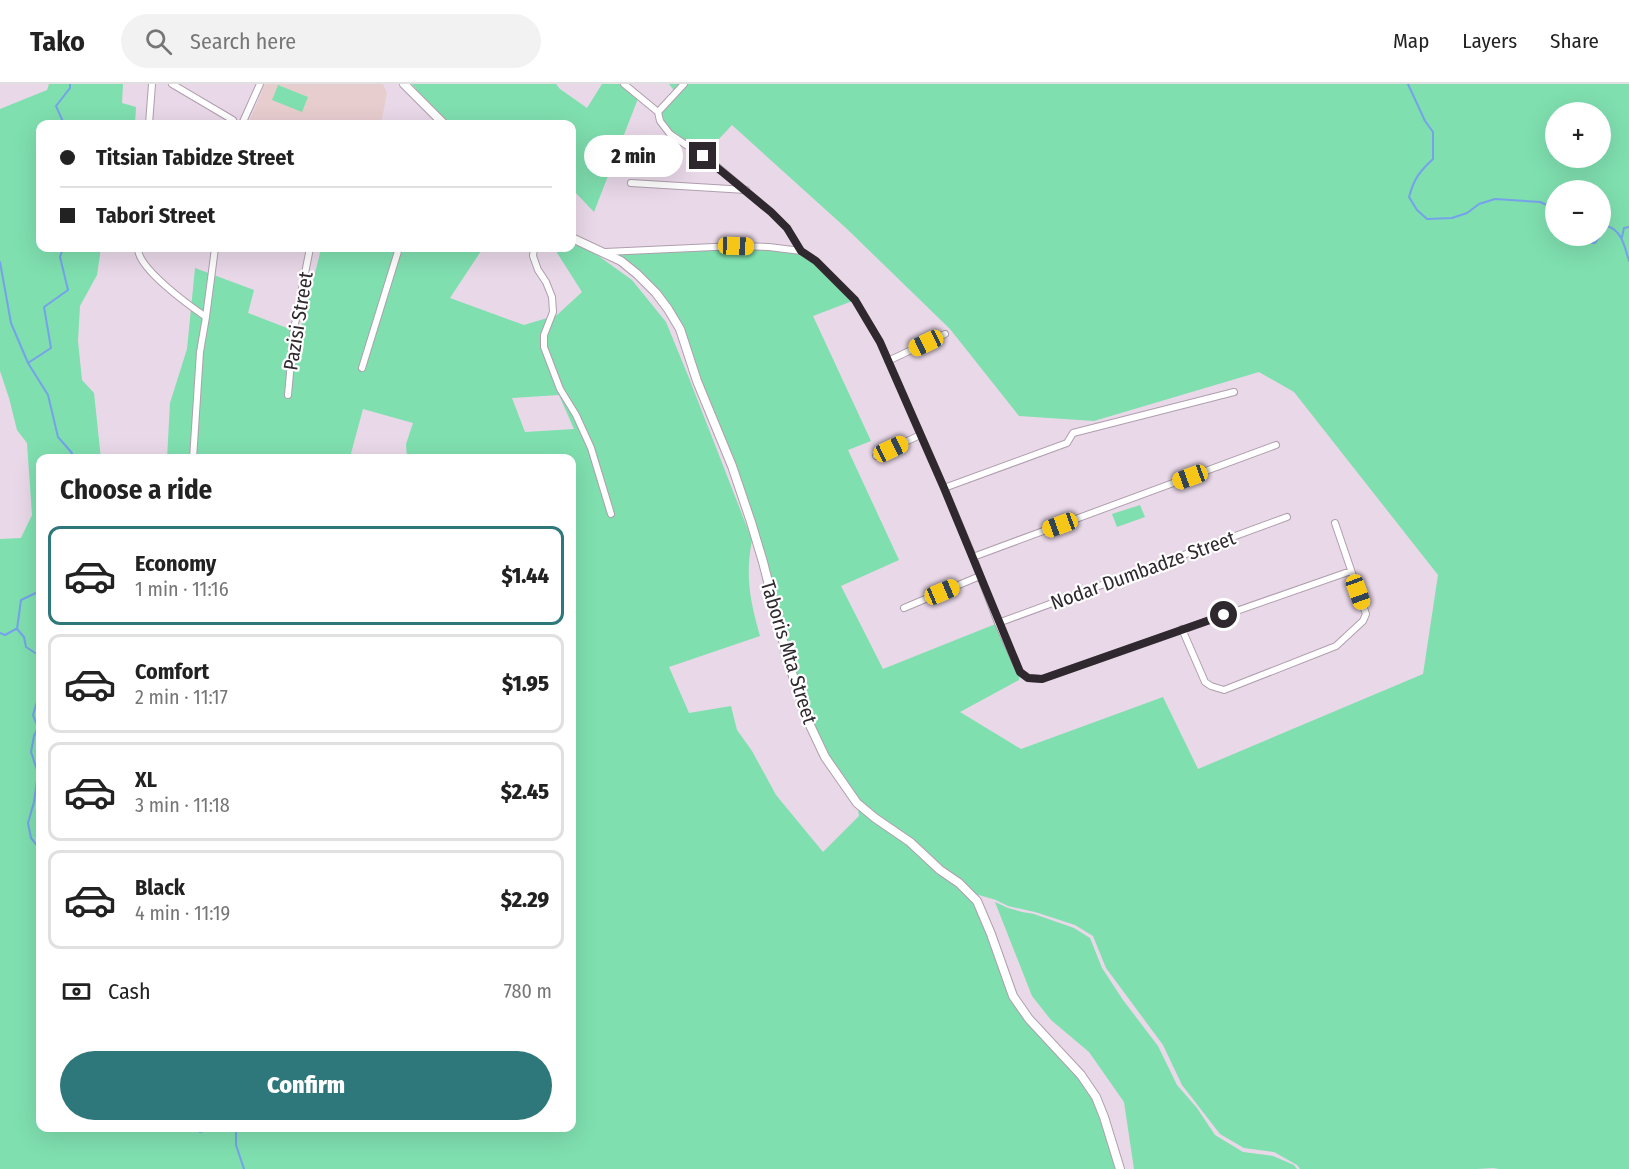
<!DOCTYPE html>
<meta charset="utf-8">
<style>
:root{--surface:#fff;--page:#f2f2f2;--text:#222;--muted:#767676;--line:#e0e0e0;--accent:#2e787b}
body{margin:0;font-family:"Fira Sans Condensed",sans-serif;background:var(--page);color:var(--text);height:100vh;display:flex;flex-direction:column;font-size:22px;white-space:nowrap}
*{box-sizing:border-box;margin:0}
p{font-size:20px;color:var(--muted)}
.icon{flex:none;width:33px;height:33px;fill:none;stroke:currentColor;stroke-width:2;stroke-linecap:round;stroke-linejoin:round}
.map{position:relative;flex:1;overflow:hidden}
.drawer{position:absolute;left:36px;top:370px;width:540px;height:678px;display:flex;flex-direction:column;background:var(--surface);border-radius:12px;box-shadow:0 6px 24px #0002}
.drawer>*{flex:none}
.hud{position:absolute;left:36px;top:36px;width:540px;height:132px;border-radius:12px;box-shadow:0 6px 24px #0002;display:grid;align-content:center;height:132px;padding:0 24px;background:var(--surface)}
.controls{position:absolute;left:1545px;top:18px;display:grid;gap:12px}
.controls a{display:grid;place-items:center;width:66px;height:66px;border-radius:50%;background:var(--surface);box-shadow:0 6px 24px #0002;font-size:30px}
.end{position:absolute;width:27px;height:27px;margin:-14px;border:8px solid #2f282e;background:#fff;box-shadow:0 0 0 3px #fff}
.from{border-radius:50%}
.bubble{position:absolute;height:42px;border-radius:21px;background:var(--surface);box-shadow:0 6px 24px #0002;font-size:20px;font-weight:800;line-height:42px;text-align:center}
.car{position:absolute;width:18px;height:36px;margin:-18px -9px;border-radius:8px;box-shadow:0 0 4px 2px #0007;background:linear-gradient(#f5c518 24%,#345 0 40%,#f5c518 0 76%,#345 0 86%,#f5c518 0)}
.hud b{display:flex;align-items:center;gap:21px;height:57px;font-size:22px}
.hud b+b{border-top:2px solid var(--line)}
.hud i{width:15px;height:15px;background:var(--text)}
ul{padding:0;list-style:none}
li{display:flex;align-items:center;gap:18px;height:99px;margin:0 12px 9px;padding:0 12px;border:3px solid var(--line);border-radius:12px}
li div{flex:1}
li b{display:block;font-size:22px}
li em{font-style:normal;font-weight:800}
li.current{border-color:var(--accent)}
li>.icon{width:54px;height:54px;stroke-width:1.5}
h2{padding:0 24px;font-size:27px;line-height:72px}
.pay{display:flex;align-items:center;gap:15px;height:66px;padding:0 24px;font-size:22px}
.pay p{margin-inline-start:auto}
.action{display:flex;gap:12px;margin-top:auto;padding:12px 24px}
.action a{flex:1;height:69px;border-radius:36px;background:var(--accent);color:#fff;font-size:24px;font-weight:800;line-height:69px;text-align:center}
header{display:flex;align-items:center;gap:36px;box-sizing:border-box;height:84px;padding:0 30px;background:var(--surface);border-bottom:2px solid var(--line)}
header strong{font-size:28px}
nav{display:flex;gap:33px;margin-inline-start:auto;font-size:21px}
.search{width:420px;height:54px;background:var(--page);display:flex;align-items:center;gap:15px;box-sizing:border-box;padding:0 21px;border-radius:33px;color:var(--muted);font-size:22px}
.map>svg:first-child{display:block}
.education{fill:#e8cdcf}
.green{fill:#7fdfaf;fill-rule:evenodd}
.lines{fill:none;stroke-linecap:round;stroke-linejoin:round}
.stream{stroke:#75a2eb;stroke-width:2}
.street-casing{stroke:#af9fae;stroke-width:8}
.secondary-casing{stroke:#af9fae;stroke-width:10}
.street{stroke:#fff;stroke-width:6}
.secondary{stroke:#fff;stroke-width:8}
.route{stroke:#2f282e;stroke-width:8}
.labels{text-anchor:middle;stroke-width:4.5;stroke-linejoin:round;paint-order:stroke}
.street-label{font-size:20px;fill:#2f282e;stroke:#fff}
</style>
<header>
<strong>Tako</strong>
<div class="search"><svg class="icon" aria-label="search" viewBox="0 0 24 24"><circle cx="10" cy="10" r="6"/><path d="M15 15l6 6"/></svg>Search here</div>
<nav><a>Map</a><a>Layers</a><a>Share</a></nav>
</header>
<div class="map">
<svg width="1629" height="1085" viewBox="0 0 1629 1085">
<rect width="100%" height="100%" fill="#e9d8e8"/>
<path class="education" d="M265 0H383L387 9 381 40H248Z"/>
<path class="green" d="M49 0H123L122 19 136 23 135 40H40V164H101L97 191 80 222 78 257 82 296 94 309 101 375H40V1044H572V591L575 575 572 573V476L575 475 572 430V375H407L406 360 413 339 363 325 350 373 356 375H167L170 319 187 265 195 184 254 206 248 229 300 249 321 165 318 164H483L450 214 524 241 557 231 582 208 554 164H572V158L593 168 632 196 666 238 689 294 752 456C745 492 750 517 760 552L669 583 689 629 731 622 737 646 752 667 776 711 823 768 859 732 857 719 808 637 763 478 689 270 656 209 604 168 736 162 801 167 855 216 813 232 871 357 848 366 899 476 841 502 883 585 998 539 1020 588 1019 596 960 628 1021 665 1163 613 1198 685 1423 590 1438 491 1294 308 1259 288 1094 337 1019 332 950 245 847 145 732 41 703 72 670 50 658 28 676 9 669 0H1629V1085H1499L1493 1084 1477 1085H1300L1297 1081 1274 1068 1244 1064 1220 1050 1182 1001 1163 961 1106 884 1093 852 1075 841 1035 828 1008 822 996 816 972 809 1011 909 1099 1013 1120 1085H0V455L21 454 32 431 27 359 17 346 9 314 0 287V25L47 6ZM1556 28H1600V74H1556ZM1556 106H1600V152H1556ZM559 311 574 345 525 348 512 314Z
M412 0H556L560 5 587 24 602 0H624L639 12 594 128 572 105V40H444Z
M278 1 308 13 302 28 272 16Z
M1140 421 1145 433 1117 443 1112 430Z
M995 818 1008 824 1022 828 1034 830 1074 844 1090 854 1102 884 1123 916 1158 962 1177 1001 1197 1024 1215 1051 1243 1068 1273 1072 1294 1081 1297 1085H1134L1124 1018 1089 968 1051 936 1032 912Z"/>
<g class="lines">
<path class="stream" d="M1408 0 1425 37 1433 48V75C1419 88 1414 95 1409 113L1417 126 1427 135 1452 134 1467 129 1479 120 1495 115 1540 118 1549 122 1556 129
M64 40 56 22 70 4V0
M1600 150 1607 142C1622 146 1625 164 1629 177
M1565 152 1566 154 1580 159H1595L1600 152
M1622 153 1624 144 1629 143
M63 164 60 173 68 206 44 223 51 264 28 279 48 311 58 353 72 369 67 375
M0 178 11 239 28 279
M17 545 21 516 40 507
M17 545 24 553 26 563 40 572
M0 549 5 551 16 545
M40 607 33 631 38 644 34 652 31 668 38 689 34 718 28 739 31 754 40 765
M195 1044 200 1048 211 1044
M232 1044 236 1047V1061L244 1085"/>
<g class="street-casing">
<path id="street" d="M172 0 233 36 235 40
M624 0 658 28 660 37 670 50 714 80 771 128 787 144 801 167
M658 28 684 0
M149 40 152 0
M242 40 260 0
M631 99 746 106
M138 164C137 184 190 222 206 233
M534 164 533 172 538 186 546 198 552 213 553 228 544 251V263L560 305 576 331 591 364 611 430
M605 168 736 162 769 163 801 167 816 177 855 216 880 258 944 404 973 473 998 539 1020 588 1028 594 1042 595 1351 487
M888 277 945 250
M362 284 399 164
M288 311 294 245 310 164
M876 372 920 351
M193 375 200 268 206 233 215 164
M944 404 1067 359 1073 349 1234 308
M973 473 1276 361
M904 524 980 492
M998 539 1287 433
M1182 545 1205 598 1211 602 1224 606 1336 562 1363 537 1366 530 1335 439"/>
</g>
<g class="secondary-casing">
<path id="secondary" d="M404 0 444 40
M572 154 621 177 637 190 656 209 668 225 680 245 697 297 732 382 751 438 763 478 789 580 808 637 825 673 857 719 875 734 910 758 940 786 959 799 977 817 991 850 1013 912 1029 935 1081 991 1096 1013 1104 1033 1120 1085"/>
</g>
<use href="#street" class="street"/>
<use href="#secondary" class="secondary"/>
</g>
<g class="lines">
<path class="route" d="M703 72 771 128 787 144 801 167 816 177 855 216 880 258 944 404 1020 588 1028 594 1042 595 1224 531"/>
</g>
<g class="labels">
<g class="street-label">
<text transform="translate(298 237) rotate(-81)" y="7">Pazisi Street</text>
<text transform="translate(1143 486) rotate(-20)" y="7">Nodar Dumbadze Street</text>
<text transform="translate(789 568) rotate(73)" y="7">Taboris Mta Street</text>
</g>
</g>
</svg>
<div class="controls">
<a>+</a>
<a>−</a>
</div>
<i class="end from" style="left:1224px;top:531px"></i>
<i class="end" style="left:703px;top:72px"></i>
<div class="bubble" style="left:584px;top:51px;width:99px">2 min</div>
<i class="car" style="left:736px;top:162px;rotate:92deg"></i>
<i class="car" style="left:926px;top:259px;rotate:245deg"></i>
<i class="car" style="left:891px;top:365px;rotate:65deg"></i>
<i class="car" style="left:1190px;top:393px;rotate:250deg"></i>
<i class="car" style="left:1060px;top:441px;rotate:250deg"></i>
<i class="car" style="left:942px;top:508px;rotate:67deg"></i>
<i class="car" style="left:1358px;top:508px;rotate:160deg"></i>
<div class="hud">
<b><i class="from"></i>Titsian Tabidze Street</b>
<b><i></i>Tabori Street</b>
</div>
<section class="drawer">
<h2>Choose a ride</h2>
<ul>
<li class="current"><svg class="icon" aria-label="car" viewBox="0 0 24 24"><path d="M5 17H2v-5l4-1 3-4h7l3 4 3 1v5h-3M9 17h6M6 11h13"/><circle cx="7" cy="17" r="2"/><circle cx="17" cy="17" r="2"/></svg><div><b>Economy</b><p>1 min · 11:16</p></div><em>$1.44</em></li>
<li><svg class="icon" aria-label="car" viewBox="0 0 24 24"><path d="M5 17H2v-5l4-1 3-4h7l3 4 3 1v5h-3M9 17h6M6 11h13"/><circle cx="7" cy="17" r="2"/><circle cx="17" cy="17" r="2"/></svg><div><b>Comfort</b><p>2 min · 11:17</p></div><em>$1.95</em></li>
<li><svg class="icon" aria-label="car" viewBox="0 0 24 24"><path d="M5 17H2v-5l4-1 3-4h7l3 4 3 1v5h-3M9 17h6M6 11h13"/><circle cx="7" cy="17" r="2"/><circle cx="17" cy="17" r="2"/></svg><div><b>XL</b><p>3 min · 11:18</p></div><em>$2.45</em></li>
<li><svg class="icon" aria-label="car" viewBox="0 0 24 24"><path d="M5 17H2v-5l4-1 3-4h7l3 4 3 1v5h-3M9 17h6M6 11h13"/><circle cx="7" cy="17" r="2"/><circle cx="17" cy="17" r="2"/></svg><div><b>Black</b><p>4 min · 11:19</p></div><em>$2.29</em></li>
</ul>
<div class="pay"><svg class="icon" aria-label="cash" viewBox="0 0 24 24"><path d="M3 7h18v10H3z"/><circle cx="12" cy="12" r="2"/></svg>Cash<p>780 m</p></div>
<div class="action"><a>Confirm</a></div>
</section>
</div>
